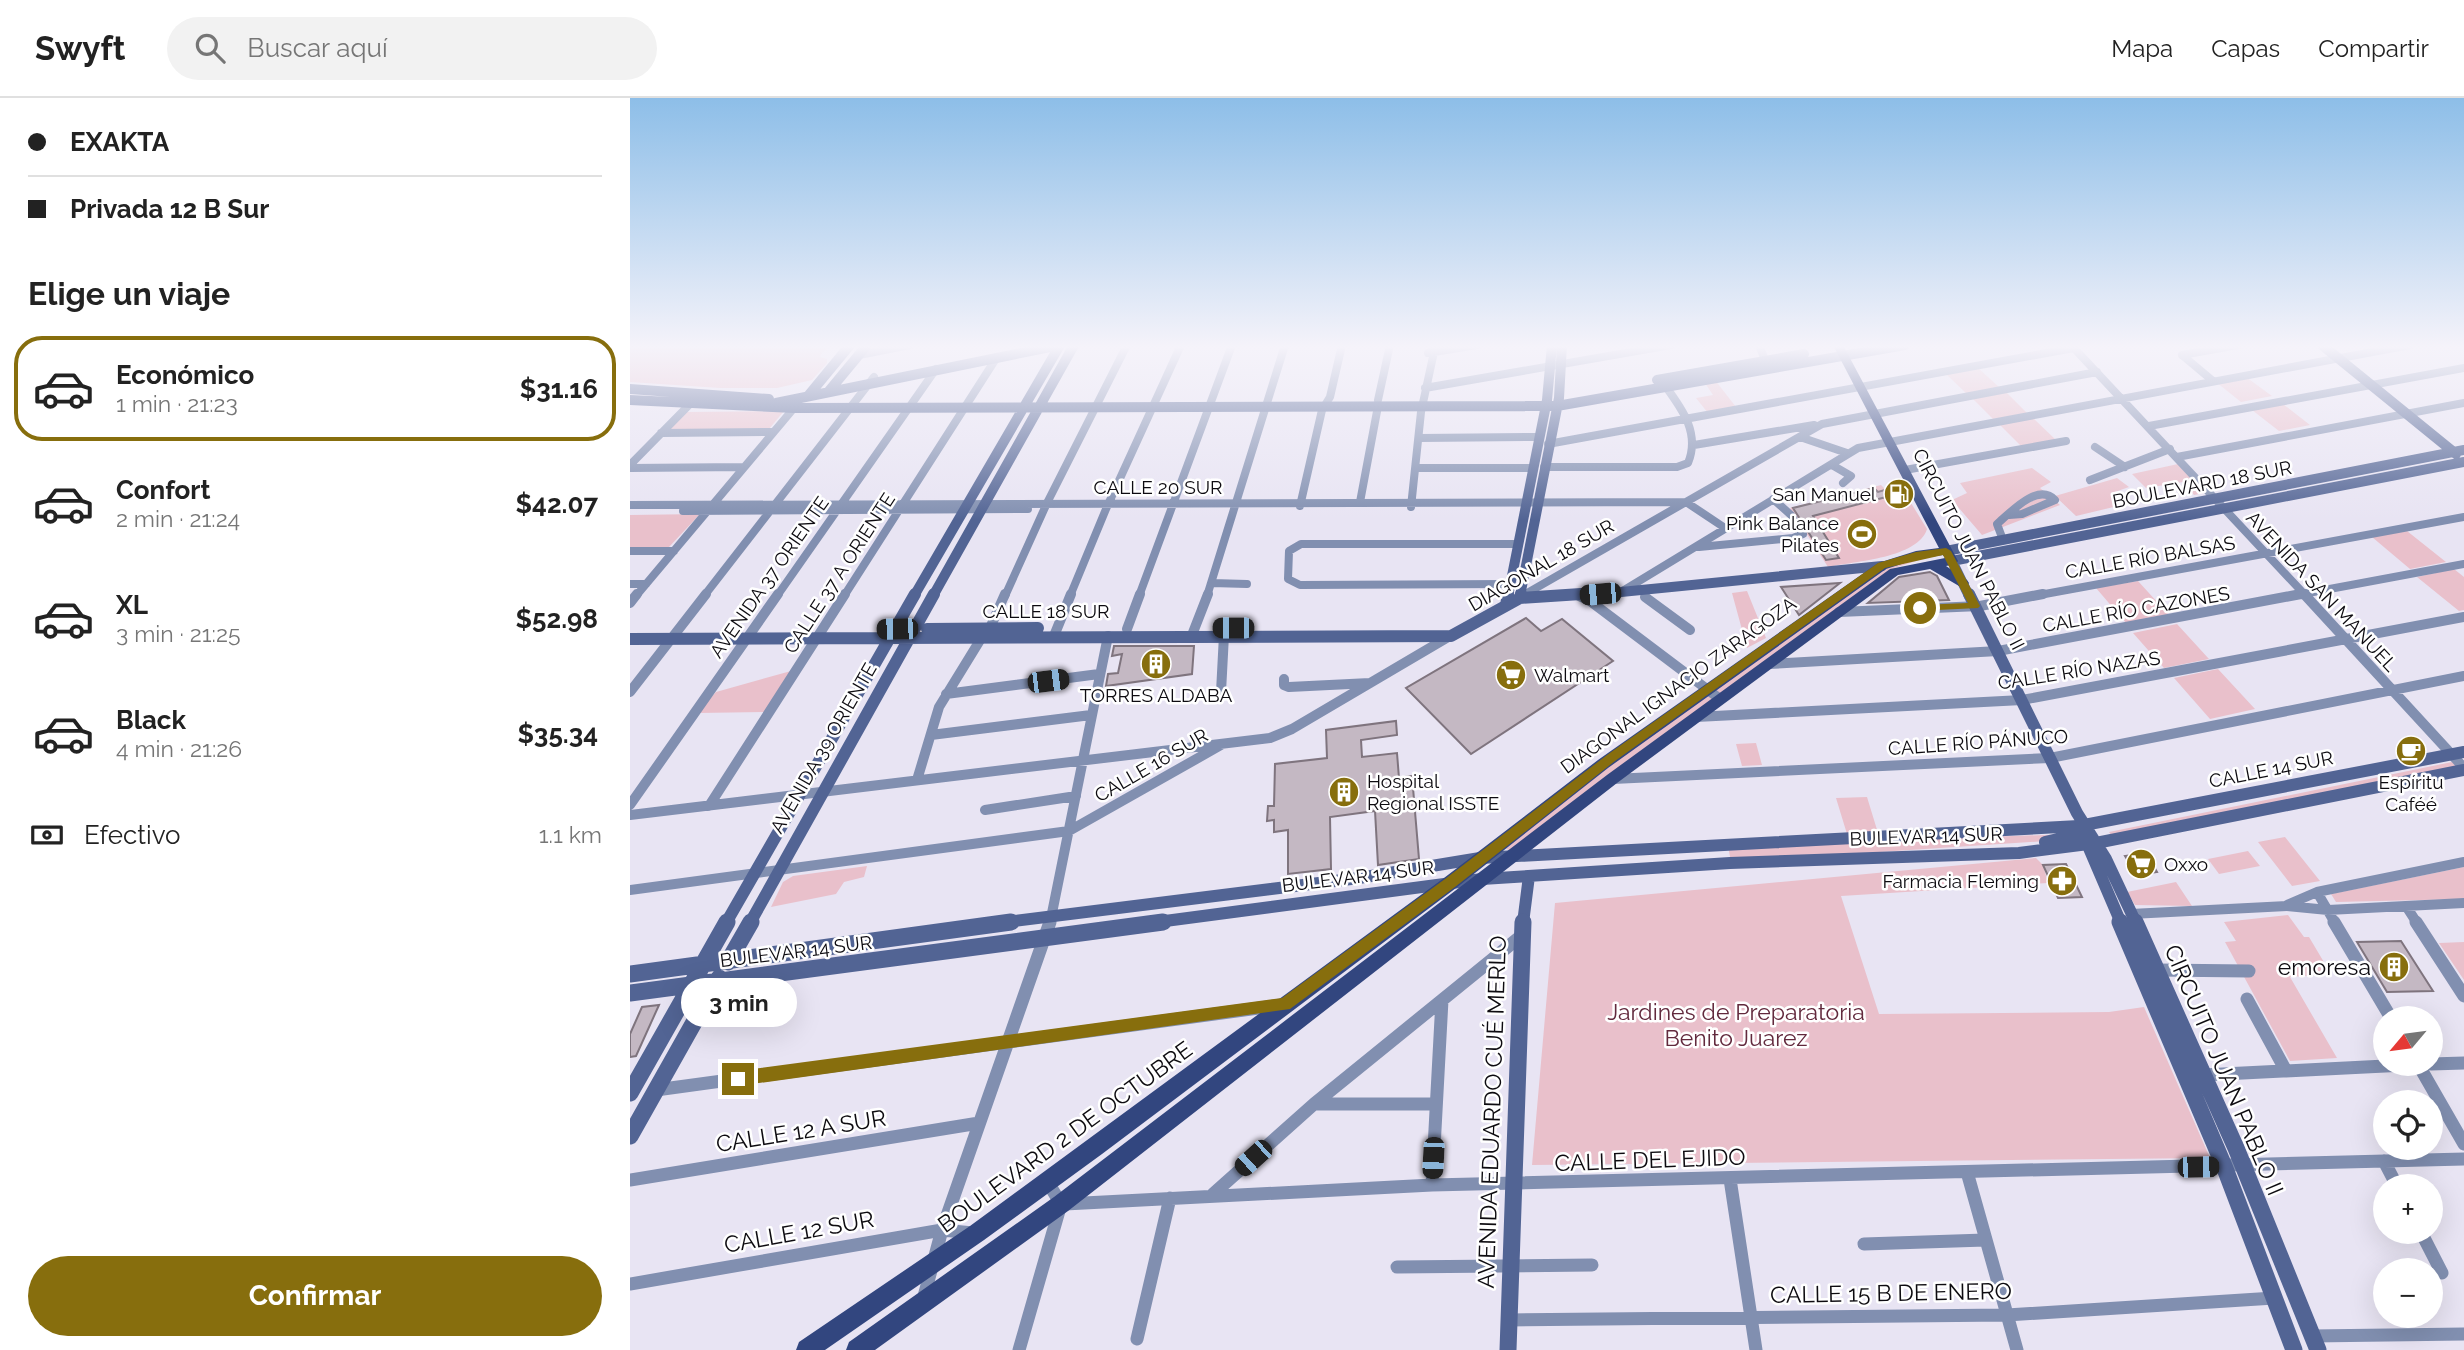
<!DOCTYPE html>
<html lang="es">
<meta charset="utf-8">
<style>
:root{--surface:#fff;--page:#f2f2f2;--text:#222;--muted:#767676;--line:#e0e0e0;--accent:#876e0d}
body{margin:0;font-family:Raleway,sans-serif;background:var(--page);color:var(--text);height:100vh;display:flex;flex-direction:column;font-size:26px;white-space:nowrap}
*{box-sizing:border-box;margin:0}
p{font-size:23px;color:var(--muted)}
.icon{flex:none;width:38px;height:38px;fill:none;stroke:currentColor;stroke-width:2;stroke-linecap:round;stroke-linejoin:round}
.map{position:relative;flex:1;overflow:hidden}
.sheet{display:flex;flex-direction:column;background:var(--surface);width:630px}
.sheet>*{flex:none}
.top-card{display:grid;align-content:center;height:154px;padding:0 28px;background:var(--surface)}
.needle{width:46px;rotate:241deg}
.controls{position:absolute;left:1743px;top:908px;display:grid;gap:14px}
.controls a{display:grid;place-items:center;width:70px;height:70px;border-radius:50%;background:var(--surface);box-shadow:0 7px 28px #0002;font-size:35px}
.end{position:absolute;width:32px;height:32px;margin:-16px;border:9px solid #876e0d;background:#fff;box-shadow:0 0 0 4px #fff}
.from{border-radius:50%}
.bubble{position:absolute;height:49px;border-radius:24px;background:var(--surface);box-shadow:0 7px 28px #0002;font-size:23px;font-weight:700;line-height:49px;text-align:center}
.car{position:absolute;width:21px;height:42px;margin:-21px -10px;border-radius:9px;box-shadow:0 0 5px 2px #0007;background:linear-gradient(#222 24%,#8ab4d8 0 40%,#222 0 76%,#8ab4d8 0 86%,#222 0)}
.top-card b{display:flex;align-items:center;gap:24px;height:66px;font-size:26px}
.top-card b+b{border-top:2px solid var(--line)}
.top-card i{width:18px;height:18px;background:var(--text)}
ul{padding:0;list-style:none}
li{display:flex;align-items:center;gap:21px;height:105px;margin:0 14px 10px;padding:0 14px;border:4px solid transparent;border-radius:28px}
li div{flex:1}
li b{display:block;font-size:26px}
li em{font-style:normal;font-weight:700}
li.on{border-color:var(--accent)}
li>.icon{width:63px;height:63px;stroke-width:1.5}
h2{padding:0 28px;font-size:32px;line-height:84px}
.pay{display:flex;align-items:center;gap:18px;height:77px;padding:0 28px;font-size:26px}
.pay p{margin-inline-start:auto}
.primary-button{display:flex;gap:14px;margin-top:auto;padding:14px 28px}
.primary-button a{flex:1;height:80px;border-radius:42px;background:var(--accent);color:#fff;font-size:28px;font-weight:700;line-height:80px;text-align:center}
header{display:flex;align-items:center;gap:42px;box-sizing:border-box;height:98px;padding:0 35px;background:var(--surface);border-bottom:2px solid var(--line)}
header strong{font-size:33px}
nav{display:flex;gap:38px;margin-inline-start:auto;font-size:24px}
.search{width:490px;height:63px;background:var(--page);display:flex;align-items:center;gap:18px;box-sizing:border-box;padding:0 24px;border-radius:38px;color:var(--muted);font-size:26px}
main{display:flex;flex:1;min-height:0}
.map>svg:first-child{display:block}
.green{fill:#e9c0cb}
.building{fill:#c4b8c3;stroke:#7f747e;stroke-width:2}
.lines{fill:none;stroke-linecap:round;stroke-linejoin:round}
.street-far2{stroke:#818fb0;stroke-width:8}
.street-far1{stroke:#818fb0;stroke-width:10}
.street{stroke:#818fb0;stroke-width:13}
.secondary-far2{stroke:#526494;stroke-width:10}
.secondary-far1{stroke:#526494;stroke-width:12}
.secondary{stroke:#526494;stroke-width:17}
.primary{fill:#32467f;fill-rule:evenodd}
.route{fill:#876e0d}
.labels{text-anchor:middle;stroke-width:5;stroke-linejoin:round;paint-order:stroke}
.street-label{font-size:19px;fill:#0d0b10;stroke:#fff}
.poi-label{font-size:19px;fill:#0d0b10;stroke:#fff;text-anchor:end}
.near-poi-label{font-size:23px;fill:#0d0b10;stroke:#fff;text-anchor:end}
.near-park-label{font-size:23px;fill:#62293d;stroke:#fff}
.near-street-label{font-size:23px;fill:#0d0b10;stroke:#fff}
</style>
<header>
<strong>Swyft</strong>
<div class="search"><svg class="icon" aria-label="search" viewBox="0 0 24 24"><circle cx="10" cy="10" r="6"/><path d="M15 15l6 6"/></svg>Buscar aquí</div>
<nav><a>Mapa</a><a>Capas</a><a>Compartir</a></nav>
</header>
<main>
<section class="sheet">
<div class="top-card">
<b><i class="from"></i>EXAKTA</b>
<b><i></i>Privada 12 B Sur</b>
</div>
<h2>Elige un viaje</h2>
<ul>
<li class="on"><svg class="icon" aria-label="car" viewBox="0 0 24 24"><path d="M5 17H2v-5l4-1 3-4h7l3 4 3 1v5h-3M9 17h6M6 11h13"/><circle cx="7" cy="17" r="2"/><circle cx="17" cy="17" r="2"/></svg><div><b>Económico</b><p>1 min · 21:23</p></div><em>$31.16</em></li>
<li><svg class="icon" aria-label="car" viewBox="0 0 24 24"><path d="M5 17H2v-5l4-1 3-4h7l3 4 3 1v5h-3M9 17h6M6 11h13"/><circle cx="7" cy="17" r="2"/><circle cx="17" cy="17" r="2"/></svg><div><b>Confort</b><p>2 min · 21:24</p></div><em>$42.07</em></li>
<li><svg class="icon" aria-label="car" viewBox="0 0 24 24"><path d="M5 17H2v-5l4-1 3-4h7l3 4 3 1v5h-3M9 17h6M6 11h13"/><circle cx="7" cy="17" r="2"/><circle cx="17" cy="17" r="2"/></svg><div><b>XL</b><p>3 min · 21:25</p></div><em>$52.98</em></li>
<li><svg class="icon" aria-label="car" viewBox="0 0 24 24"><path d="M5 17H2v-5l4-1 3-4h7l3 4 3 1v5h-3M9 17h6M6 11h13"/><circle cx="7" cy="17" r="2"/><circle cx="17" cy="17" r="2"/></svg><div><b>Black</b><p>4 min · 21:26</p></div><em>$35.34</em></li>
</ul>
<div class="pay"><svg class="icon" aria-label="cash" viewBox="0 0 24 24"><path d="M3 7h18v10H3z"/><circle cx="12" cy="12" r="2"/></svg>Efectivo<p>1.1 km</p></div>
<div class="primary-button"><a>Confirmar</a></div>
</section>
<div class="map">
<svg width="1834" height="1252" viewBox="0 0 1834 1252">
<rect width="100%" height="100%" fill="#e8e4f3"/>
<path class="green" d="M0 247H208C199 249 193 251 190 259L197 261V265L182 282 147 290H90L0 284Z
M1347 269 1370 290 1337 296 1315 275Z
M1616 279 1642 298 1611 304 1586 284Z
M1085 282 1106 309 1078 315 1066 300 1083 297 1075 285Z
M1376 294 1397 315 1363 321 1342 300Z
M1653 306 1680 327 1649 333 1622 312Z
M154 313 139 331 37 332 55 314Z
M1402 319 1426 342 1391 348 1368 325Z
M1548 366 1575 395 1564 397 1553 384 1516 390 1502 376Z
M1402 370 1421 384 1410 390 1430 407 1352 437 1322 402 1337 395 1330 385Z
M1487 380 1499 389 1482 395 1492 407 1446 418 1425 398Z
M1251 387 1254 390 1270 387 1297 431C1288 460 1226 463 1198 469L1160 410Z
M70 416 39 449 0 450V417Z
M1777 433 1816 464 1780 471 1742 439Z
M1305 457 1264 470 1091 598 1083 591 1260 466Z
M1824 471 1834 479V512L1829 513 1787 479Z
M1508 483 1539 517 1496 525 1466 490Z
M1117 493 1136 540 1117 550 1102 495Z
M1547 526 1579 561 1534 570 1503 535Z
M1588 571 1625 611 1580 621 1544 580Z
M161 573 135 614 67 615 86 594Z
M1076 595 1087 602 881 753 872 749Z
M1126 645 1132 667 1112 668 1106 646Z
M1822 664 1827 669 1481 737 1479 734Z
M1237 699 1248 735 1217 736 1206 700Z
M1443 736 1445 741 1101 764 1098 748Z
M1655 739 1690 783 1662 788 1628 744Z
M1618 753 1630 768 1589 776 1578 761Z
M1406 760 1413 767 1418 785 1211 798 1249 916 1479 914 1514 909 1580 1060 902 1067 925 805Z
M237 768 234 779 214 784 206 796 141 809 153 784 163 778Z
M1834 769V801L1706 804 1701 796Z
M1546 784 1562 808 1505 807 1497 794Z
M1658 817 1674 839H1679L1701 876 1660 879 1707 960 1660 963 1595 844 1606 843 1594 824Z
M1834 844V882L1809 845Z"/>
<path class="building" d="M1269 388 1277 403 1268 405 1264 397 1183 418 1209 460 1196 462 1163 410 1244 390 1248 394Z
M1300 474 1307 478 1319 502 1238 505 1269 479Z
M1210 485 1169 517 1151 489Z
M896 520 911 533 932 521 983 563 841 656 776 590Z
M484 548H564L562 576 476 588 478 576 488 575 492 556 482 558Z
M766 623 767 637 731 642 732 659 767 655 769 680 782 678 789 761 748 767 745 713 700 719 701 771 658 776V732L644 734V722L637 723 638 708H644L645 666 697 660 696 632Z
M1516 755 1527 774 1507 777 1495 758Z
M1436 766 1452 799 1428 800 1413 767Z
M1771 843 1803 893 1757 894 1727 844Z
M29 907 6 958 0 959V936L12 909Z"/>
<g class="lines">
<path class="street-far2" d="M1129 247 1135 262
M1441 247 1676 498
M798 255 847 247
M229 257 280 247
M1552 257 1608 247
M1552 257 1583 283
M795 290 1041 247
M748 302 760 247
M1519 328 1834 270
M31 335 143 334
M1170 339 1217 355
M789 340 908 339
M918 346 1444 250
M1064 347 1184 327
M1465 349 1495 369
M1547 359 1834 305
M0 367 60 306
M1202 367 1221 378 1213 385
M914 369H1047L1058 365C1070 336 1053 312 1036 289
M0 370 114 369
M786 370H902
M1275 372 1436 343
M1460 382 1540 351
M730 404 748 308
M0 407 1056 404 1095 430
M670 408 692 312 700 299 712 247
M781 409 791 314 804 254 802 247
M53 413 398 411
M1373 442 1367 426C1381 414 1408 384 1425 402L1392 416 1379 417
M1069 449 1163 440 1173 436 1161 417 1143 401
M0 453H44
M582 485 617 486
M0 486H16
M880 486 670 487 658 481 659 453 671 446H888
M991 494 1228 350 1780 247
M6 498 164 310
M74 498 244 279
M147 498 306 271
M214 498 367 259
M375 498 417 405 497 247
M440 498 476 411 551 247
M509 498 602 247
M577 498 655 247
M892 498 1192 326 1467 274
M1404 498 1834 419
M1662 498 1834 466"/>
<path class="street-far1" d="M1674 496 1834 670
M892 498 895 496
M949 498 960 503 1090 601
M1015 499 1060 532
M0 505 7 496
M1209 514 1350 508 1413 496
M360 530 375 496
M497 531 510 496
M562 537 578 496
M424 538 441 496
M1139 566 1368 553 1671 496
M654 581V587L659 589 740 585
M0 594 76 496
M591 594 594 537
M316 596 469 576
M1066 619 1392 602 1834 519
M301 637 461 617
M983 681 1420 660 1834 578
M287 682 309 609 352 539
M0 707 148 496
M79 708 215 496
M355 712 446 698
M0 717 640 640 662 631 820 538
M0 792 439 733 591 647
M1687 794 1705 825
M1657 807 1687 794 1834 764
M1776 808 1787 825
M1501 816 1657 808 1698 812 1834 805
M420 825 478 538"/>
<path class="street" d="M1704 824 1761 920
M1786 824 1834 898
M1527 872 1619 873
M1617 901 1656 973
M1788 966 1834 1046
M1801 966 1834 965
M1573 977 1795 966
M26 992 651 907
M685 1006H806
M1754 1063 1767 1088
M1337 1074 1387 1252
M1100 1081 1126 1252
M0 1082 349 1025
M802 1087 812 902
M583 1096 684 1006 891 838
M435 1106 802 1087 1834 1061
M1791 1134 1812 1175
M1234 1146 1355 1142
M767 1169 962 1167
M0 1186 312 1132 343 1135
M293 1202 312 1132 420 824
M879 1222 1377 1217 1644 1200
M1682 1238 1834 1236
M507 1241 540 1100
M389 1252 431 1106 417 1083"/>
<path class="secondary-far2" d="M1692 247 1826 356
M1027 282 1174 256
M0 291 139 301
M199 293 237 247
M178 298 220 247
M0 302 164 310 927 308 1275 247
M146 305 430 247
M1316 453 1834 352
M284 498 430 247
M303 498 444 247
M878 498 917 302 922 247
M890 498 929 300 932 247
M922 498 991 494 1252 468
M1339 498 1322 463 1834 364"/>
<path class="secondary-far1" d="M1339 496 1447 715 1476 761 1506 825
M890 500 891 496
M876 507 878 496
M297 531 408 530
M0 541 821 538 890 500 951 496
M1455 741 1491 825
M1415 744 1453 735
M96 825 285 496
M120 825 304 496
M368 825 729 780 850 760 1449 728 1834 654
M520 825 852 781 1100 765 1389 755 1466 745 1834 672
M893 825 899 778"/>
<path class="secondary" d="M1490 824 1594 1068 1664 1252
M1505 824 1606 1050 1688 1252
M98 864 121 824
M0 876 381 824
M0 895 533 824
M0 995 97 824
M0 1038 89 880
M878 1252 893 824"/>
<path class="primary" d="M1203 247H1213L1328 463 1326 466 1316 468 1337 482 1339 485 1337 488H1329L1300 471 1268 477 987 685 438 1113 245 1252H216L219 1244 424 1099 977 677 1260 471 1315 460 1313 457 1287 461 1256 471 978 670 826 790 472 1056 354 1142 195 1252H166L169 1244 340 1128 814 780 968 662 1248 465 1286 453 1309 450Z"/>
</g>
<linearGradient id="sky" x2="0" y2="1"><stop stop-color="#8dbee8"/><stop offset="0.59" stop-color="#f5f3fa"/><stop offset="1" stop-color="#f5f3fa" stop-opacity="0"/></linearGradient>
<rect width="1834" height="422" fill="url(#sky)"/>
<path class="route" d="M1316 450 1321 453 1350 508 1348 510 1287 513 1285 510 1290 507 1338 505 1313 457 1255 470 985 663 825 789 660 911 108 988 102 986 100 981 102 976 108 973 652 900 815 781 977 657 1248 465 1286 454Z"/>
<defs>
<g id="fuel-disc" transform="scale(1.575)"><circle r="9.5" fill="#876e0d" stroke="#fff"/><path d="M-5.5-6h7V0h2V4h1.3V-2.5L3-4.5l.8-.8L6-3V5H2.5V1h-1V6h-7ZM-4.2-4.7v3.2H.2V-4.7Z" fill="#fff"/></g>
<g id="stadium-disc" transform="scale(1.575)"><circle r="9.5" fill="#876e0d" stroke="#fff"/><path d="M0-5a6.5 5 0 1 0 0 10a6.5 5 0 1 0 0-10ZM-3.5-1.8h7v3.6h-7Z" fill="#fff"/></g>
<g id="building-disc" transform="scale(1.575)"><circle r="9.5" fill="#876e0d" stroke="#fff"/><path d="M-4-6H4V6H1V3H-1V6H-4ZM-2.5-4.3h1.7v1.8h-1.7ZM.8-4.3h1.7v1.8H.8ZM-2.5-1h1.7V.8h-1.7ZM.8-1h1.7V.8H.8Z" fill="#fff"/></g>
<g id="supermarket-disc" transform="scale(1.575)"><circle r="9.5" fill="#876e0d" stroke="#fff"/><path d="M-6-5.5h2.5l.6 2H6L4.5 2H-2.5L-4.4-4H-6ZM-1.5 3.2a1.3 1.3 0 1 0 .1 0ZM3 3.2a1.3 1.3 0 1 0 .1 0Z" fill="#fff"/></g>
<g id="cafe-disc" transform="scale(1.575)"><circle r="9.5" fill="#876e0d" stroke="#fff"/><path d="M-5.5-4.5H6V0H3Q3 3.5 0 3.5H-2.5Q-5.5 3.5-5.5 0ZM3-3.2v2h1.7v-2ZM-6 4.5H4V6H-6Z" fill="#fff"/></g>
<g id="pharmacy-disc" transform="scale(1.575)"><circle r="9.5" fill="#876e0d" stroke="#fff"/><path d="M-2-6h4v4h4v4h-4v4h-4v-4h-4v-4h4Z" fill="#fff"/></g>
</defs>
<g fill-rule="evenodd">
<use href="#fuel-disc" x="1269" y="396"/>
<use href="#stadium-disc" x="1232" y="436"/>
<use href="#building-disc" x="526" y="566"/>
<use href="#supermarket-disc" x="881" y="577"/>
<use href="#cafe-disc" x="1781" y="653"/>
<use href="#building-disc" x="714" y="694"/>
<use href="#supermarket-disc" x="1511" y="766"/>
<use href="#pharmacy-disc" x="1432" y="783"/>
<use href="#building-disc" x="1764" y="869"/>
</g>
<g class="labels">
<g class="street-label">
<text transform="translate(1572 386) rotate(-11)" y="7">BOULEVARD 18 SUR</text>
<text x="528" y="396">CALLE 20 SUR</text>
<text transform="translate(1339 451) rotate(63)" y="7">CIRCUITO JUAN PABLO II</text>
<text transform="translate(1520 459) rotate(-10)" y="7">CALLE RÍO BALSAS</text>
<text transform="translate(911 467) rotate(-30)" y="7">DIAGONAL 18 SUR</text>
<text transform="translate(209 475) rotate(-57)" y="7">CALLE 37 A ORIENTE</text>
<text transform="translate(139 479) rotate(-55)" y="7">AVENIDA 37 ORIENTE</text>
<text transform="translate(1692 493) rotate(47)" y="7">AVENIDA SAN MANUEL</text>
<text transform="translate(1506 511) rotate(-10)" y="7">CALLE RÍO CAZONES</text>
<text x="416" y="520">CALLE 18 SUR</text>
<text transform="translate(1449 572) rotate(-9)" y="7">CALLE RÍO NAZAS</text>
<text transform="translate(1048 587) rotate(-36)" y="7">DIAGONAL IGNACIO ZARAGOZA</text>
<text transform="translate(1348 644) rotate(-4)" y="7">CALLE RÍO PÁNUCO</text>
<text transform="translate(193 650) rotate(-60)" y="7">AVENIDA 39 ORIENTE</text>
<text transform="translate(521 667) rotate(-30)" y="7">CALLE 16 SUR</text>
<text transform="translate(1641 671) rotate(-11)" y="7">CALLE 14 SUR</text>
<text transform="translate(1296 738) rotate(-2)" y="7">BULEVAR 14 SUR</text>
<text transform="translate(728 778) rotate(-7)" y="7">BULEVAR 14 SUR</text>
<text transform="translate(166 853) rotate(-7)" y="7">BULEVAR 14 SUR</text>
</g>
<g class="poi-label">
<text x="1246" y="403">San Manuel</text>
<text x="1209" y="432">Pink Balance<tspan x="1209" dy="22">Pilates</tspan></text>
<text x="904" y="584" text-anchor="start">Walmart</text>
<text x="526" y="604" text-anchor="middle">TORRES ALDABA</text>
<text x="737" y="690" text-anchor="start">Hospital<tspan x="737" dy="22">Regional ISSTE</tspan></text>
<text x="1781" y="691" text-anchor="middle">Espíritu<tspan x="1781" dy="22">Caféé</tspan></text>
<text x="1534" y="773" text-anchor="start">Oxxo</text>
<text x="1409" y="790">Farmacia Fleming</text>
</g>
<g class="near-poi-label">
<text x="1741" y="877">emoresa</text>
</g>
<g class="near-park-label">
<text x="1106" y="922">Jardines de Preparatoria<tspan x="1106" dy="26">Benito Juarez</tspan></text>
</g>
<g class="near-street-label">
<text transform="translate(1594 972) rotate(67)" y="8">CIRCUITO JUAN PABLO II</text>
<text transform="translate(862 1014) rotate(-88)" y="8">AVENIDA EDUARDO CUÉ MERLO</text>
<text transform="translate(171 1033) rotate(-9)" y="8">CALLE 12 A SUR</text>
<text transform="translate(435 1039) rotate(-36)" y="8">BOULEVARD 2 DE OCTUBRE</text>
<text transform="translate(1020 1062) rotate(-2)" y="8">CALLE DEL EJIDO</text>
<text transform="translate(169 1134) rotate(-10)" y="8">CALLE 12 SUR</text>
<text transform="translate(1261 1195) rotate(-1)" y="8">CALLE 15 B DE ENERO</text>
</g>
</g>
</svg>
<div class="controls">
<a><svg class="needle" viewBox="-14 -14 28 28"><path d="M0-13l5 13h-10z" fill="#e53935"/><path d="M0 13l5-13h-10z" fill="#767676"/></svg></a>
<a><svg class="icon" aria-label="locate" viewBox="0 0 24 24"><circle cx="12" cy="12" r="6"/><path d="M12 2v4M12 18v4M2 12h4M18 12h4"/></svg></a>
<a>+</a>
<a>−</a>
</div>
<i class="end from" style="left:1290px;top:510px"></i>
<i class="end" style="left:108px;top:981px"></i>
<div class="bubble" style="left:51px;top:880px;width:116px">3 min</div>
<i class="car" style="left:970px;top:496px;rotate:265deg"></i>
<i class="car" style="left:603px;top:530px;rotate:270deg"></i>
<i class="car" style="left:267px;top:531px;rotate:269deg"></i>
<i class="car" style="left:418px;top:583px;rotate:83deg"></i>
<i class="car" style="left:623px;top:1060px;rotate:228deg"></i>
<i class="car" style="left:803px;top:1060px;rotate:183deg"></i>
<i class="car" style="left:1568px;top:1069px;rotate:89deg"></i>
</div>
</main>
